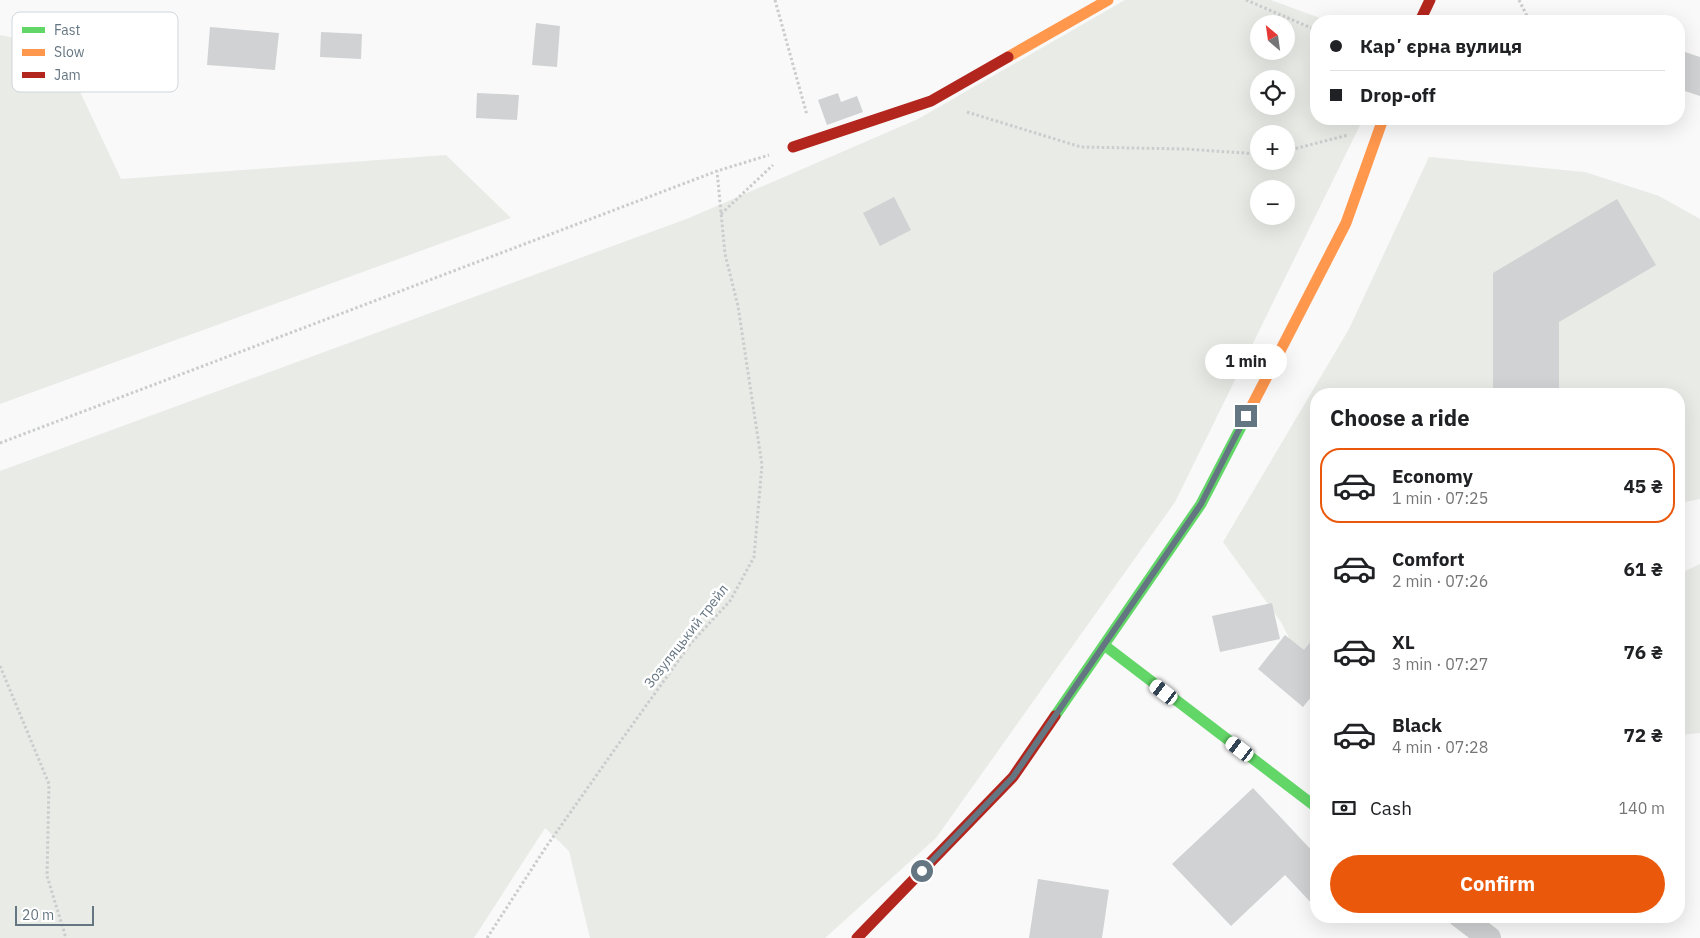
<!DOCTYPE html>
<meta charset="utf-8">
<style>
:root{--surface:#fff;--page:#f6f6f6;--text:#202124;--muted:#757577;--line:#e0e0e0;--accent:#ea580c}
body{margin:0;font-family:"IBM Plex Sans",sans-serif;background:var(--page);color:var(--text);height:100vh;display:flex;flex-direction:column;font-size:19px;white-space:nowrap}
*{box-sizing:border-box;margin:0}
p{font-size:16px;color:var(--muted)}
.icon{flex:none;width:28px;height:28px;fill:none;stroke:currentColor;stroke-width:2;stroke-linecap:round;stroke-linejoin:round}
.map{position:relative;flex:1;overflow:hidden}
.drawer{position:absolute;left:1310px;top:388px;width:375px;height:535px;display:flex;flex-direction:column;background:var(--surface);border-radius:20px;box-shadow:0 5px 20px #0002}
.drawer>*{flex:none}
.guide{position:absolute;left:1310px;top:15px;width:375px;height:110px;border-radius:20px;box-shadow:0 5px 20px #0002;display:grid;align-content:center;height:110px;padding:0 20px;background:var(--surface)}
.needle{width:32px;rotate:331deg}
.tools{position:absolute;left:1250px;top:15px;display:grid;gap:10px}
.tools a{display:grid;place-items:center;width:45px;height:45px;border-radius:50%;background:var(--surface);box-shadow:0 5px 20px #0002;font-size:25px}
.scale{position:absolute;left:15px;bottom:12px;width:79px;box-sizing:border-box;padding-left:5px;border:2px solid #657683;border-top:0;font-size:14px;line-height:18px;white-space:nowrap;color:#657683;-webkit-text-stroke:4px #fff;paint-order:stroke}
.end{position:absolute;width:22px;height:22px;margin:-11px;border:6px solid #657683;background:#fff;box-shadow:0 0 0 2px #fff}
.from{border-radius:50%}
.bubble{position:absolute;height:35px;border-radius:18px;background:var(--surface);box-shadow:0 5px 20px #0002;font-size:16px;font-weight:700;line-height:35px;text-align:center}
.car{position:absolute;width:15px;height:30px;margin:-15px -8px;border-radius:6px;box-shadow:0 0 4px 1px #0007;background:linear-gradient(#fff 24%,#345 0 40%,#fff 0 76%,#345 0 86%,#fff 0)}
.guide b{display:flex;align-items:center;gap:18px;height:48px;font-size:19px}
.guide b+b{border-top:1px solid var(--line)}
.guide i{width:12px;height:12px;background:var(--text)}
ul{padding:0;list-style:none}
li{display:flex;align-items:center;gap:15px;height:75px;margin:0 10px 8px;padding:0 10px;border:2px solid transparent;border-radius:20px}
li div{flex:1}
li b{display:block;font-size:19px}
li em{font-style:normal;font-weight:700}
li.active{border-color:var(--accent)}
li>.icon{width:45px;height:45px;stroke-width:1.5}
h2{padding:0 20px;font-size:22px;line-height:60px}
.pay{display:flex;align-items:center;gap:12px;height:55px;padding:0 20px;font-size:19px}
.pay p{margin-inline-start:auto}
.cta{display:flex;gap:10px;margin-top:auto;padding:10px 20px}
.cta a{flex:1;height:58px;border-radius:30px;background:var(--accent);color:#fff;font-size:20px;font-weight:700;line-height:58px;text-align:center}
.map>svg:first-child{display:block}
.green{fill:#e8ebe6;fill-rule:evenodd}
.building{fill:#d0d2d3}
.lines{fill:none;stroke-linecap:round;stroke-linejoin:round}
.path{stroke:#cbcccd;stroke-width:3;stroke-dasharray:2.5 2.5;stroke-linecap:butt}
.street{stroke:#cecfd0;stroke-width:24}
.fast{stroke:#63d668;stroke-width:11}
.slow{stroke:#ff974d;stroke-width:11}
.jam{stroke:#b3261e;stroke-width:11}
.route{stroke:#657683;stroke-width:6}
.labels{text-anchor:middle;stroke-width:5;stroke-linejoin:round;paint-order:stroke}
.street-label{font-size:14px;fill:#657683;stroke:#fff}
.key{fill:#fff;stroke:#d1d6da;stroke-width:1}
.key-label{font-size:14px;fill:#657683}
</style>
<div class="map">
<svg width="1700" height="938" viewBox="0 0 1700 938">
<rect width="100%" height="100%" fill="#f9f9f9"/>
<path class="green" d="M1125 0H1271L1328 21H1316V119H1363L1175 502 936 838 825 938H590L569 851 545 828 474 938H0V471L689 218 918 119ZM1259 24H1286V51H1259ZM1259 79H1286V106H1259ZM1259 134H1286V161H1259ZM1259 189H1286V216H1259Z
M0 35 59 47 121 179 446 155 511 218 0 404Z
M1429 157 1585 172 1659 196 1700 219V499L1679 503V394H1316V690L1281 622 1223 542 1349 329Z
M1700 564V733L1679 735V574Z"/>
<path class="building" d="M536 23 560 26 557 67 532 65Z
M210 27 279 33 275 70 207 65Z
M321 32 362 34 361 59 320 57Z
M1682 51 1700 57V96L1679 89V60Z
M477 93 519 95 517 120 476 118Z
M838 93 841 102 857 96 863 112 827 125 818 100Z
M894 197 911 230 880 246 863 213Z
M1617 199 1656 265 1559 322V394H1493V273Z
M1272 603 1280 639 1220 652 1212 616Z
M1285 635 1304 650 1316 635V691L1303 707 1258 669Z
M1253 788 1316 855V908L1285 875 1231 926 1172 864Z
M1038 879 1109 890 1102 938H1029Z
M1413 916H1425L1420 922Z"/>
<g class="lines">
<path class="path" d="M775 0 807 115
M1246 0 1316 30
M1519 0 1526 14 1531 21
M967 112 1081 147 1185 149 1259 154
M1286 151 1348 135
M721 214 773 165
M0 443 717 171 769 155
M0 666 49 784 47 876 66 938
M487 938 546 847 615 749 691 643 730 601 754 557 762 465 738 306 725 254 717 171"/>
<path class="street" d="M1460 916 1489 938"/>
<path class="fast" d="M1104 645 1316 807
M1055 716 1201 504 1243 423"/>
<path class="slow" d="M1008 57 1108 0
M1243 423 1346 223 1383 119"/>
<path class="jam" d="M1420 21 1430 0
M793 147 931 101 1008 57
M857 938 1013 777 1055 716"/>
</g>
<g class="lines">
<path class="route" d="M922 871 1013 777 1201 504 1246 416"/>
</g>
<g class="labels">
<g class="street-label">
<text transform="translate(686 636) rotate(-52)" y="5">Зозуляцький трейл</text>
</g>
</g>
<rect x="12" y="12" width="166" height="80" rx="8" class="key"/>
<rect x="22" y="27" width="23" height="6" fill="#63d668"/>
<rect x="22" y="49" width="23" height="7" fill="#ff974d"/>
<rect x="22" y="72" width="23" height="6" fill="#b3261e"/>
<g class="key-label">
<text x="54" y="35">Fast</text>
<text x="54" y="57">Slow</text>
<text x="54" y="80">Jam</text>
</g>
</svg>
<div class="tools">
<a><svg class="needle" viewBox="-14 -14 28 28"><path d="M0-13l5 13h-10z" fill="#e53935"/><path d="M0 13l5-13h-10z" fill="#757577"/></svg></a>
<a><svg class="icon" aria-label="locate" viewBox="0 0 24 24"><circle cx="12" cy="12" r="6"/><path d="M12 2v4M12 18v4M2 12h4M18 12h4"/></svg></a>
<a>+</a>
<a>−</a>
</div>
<div class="scale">20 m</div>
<i class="end from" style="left:922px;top:871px"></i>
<i class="end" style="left:1246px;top:416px"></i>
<div class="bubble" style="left:1205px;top:344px;width:82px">1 min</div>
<i class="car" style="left:1164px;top:692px;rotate:307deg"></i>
<i class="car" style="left:1240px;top:749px;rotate:307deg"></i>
<div class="guide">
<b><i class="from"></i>Карʼєрна вулиця</b>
<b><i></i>Drop-off</b>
</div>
<section class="drawer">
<h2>Choose a ride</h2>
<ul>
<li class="active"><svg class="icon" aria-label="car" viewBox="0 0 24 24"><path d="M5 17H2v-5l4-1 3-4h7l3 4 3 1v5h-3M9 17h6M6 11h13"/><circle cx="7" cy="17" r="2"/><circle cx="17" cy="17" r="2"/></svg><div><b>Economy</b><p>1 min · 07:25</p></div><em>45 ₴</em></li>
<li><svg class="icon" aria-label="car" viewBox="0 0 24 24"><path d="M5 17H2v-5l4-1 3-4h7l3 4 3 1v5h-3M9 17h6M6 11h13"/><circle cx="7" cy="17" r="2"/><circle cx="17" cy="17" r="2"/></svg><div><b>Comfort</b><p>2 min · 07:26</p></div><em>61 ₴</em></li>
<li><svg class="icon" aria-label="car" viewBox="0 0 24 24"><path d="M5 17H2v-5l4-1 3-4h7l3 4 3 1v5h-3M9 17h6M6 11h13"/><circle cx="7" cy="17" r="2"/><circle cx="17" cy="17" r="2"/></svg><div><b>XL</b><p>3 min · 07:27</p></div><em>76 ₴</em></li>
<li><svg class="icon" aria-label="car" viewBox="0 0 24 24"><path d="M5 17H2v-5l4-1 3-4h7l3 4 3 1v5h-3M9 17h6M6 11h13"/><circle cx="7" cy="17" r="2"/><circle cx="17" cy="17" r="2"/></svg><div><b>Black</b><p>4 min · 07:28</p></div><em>72 ₴</em></li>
</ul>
<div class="pay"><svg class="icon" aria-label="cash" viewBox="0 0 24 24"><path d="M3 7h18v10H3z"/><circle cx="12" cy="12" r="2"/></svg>Cash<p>140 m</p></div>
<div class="cta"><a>Confirm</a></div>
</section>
</div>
